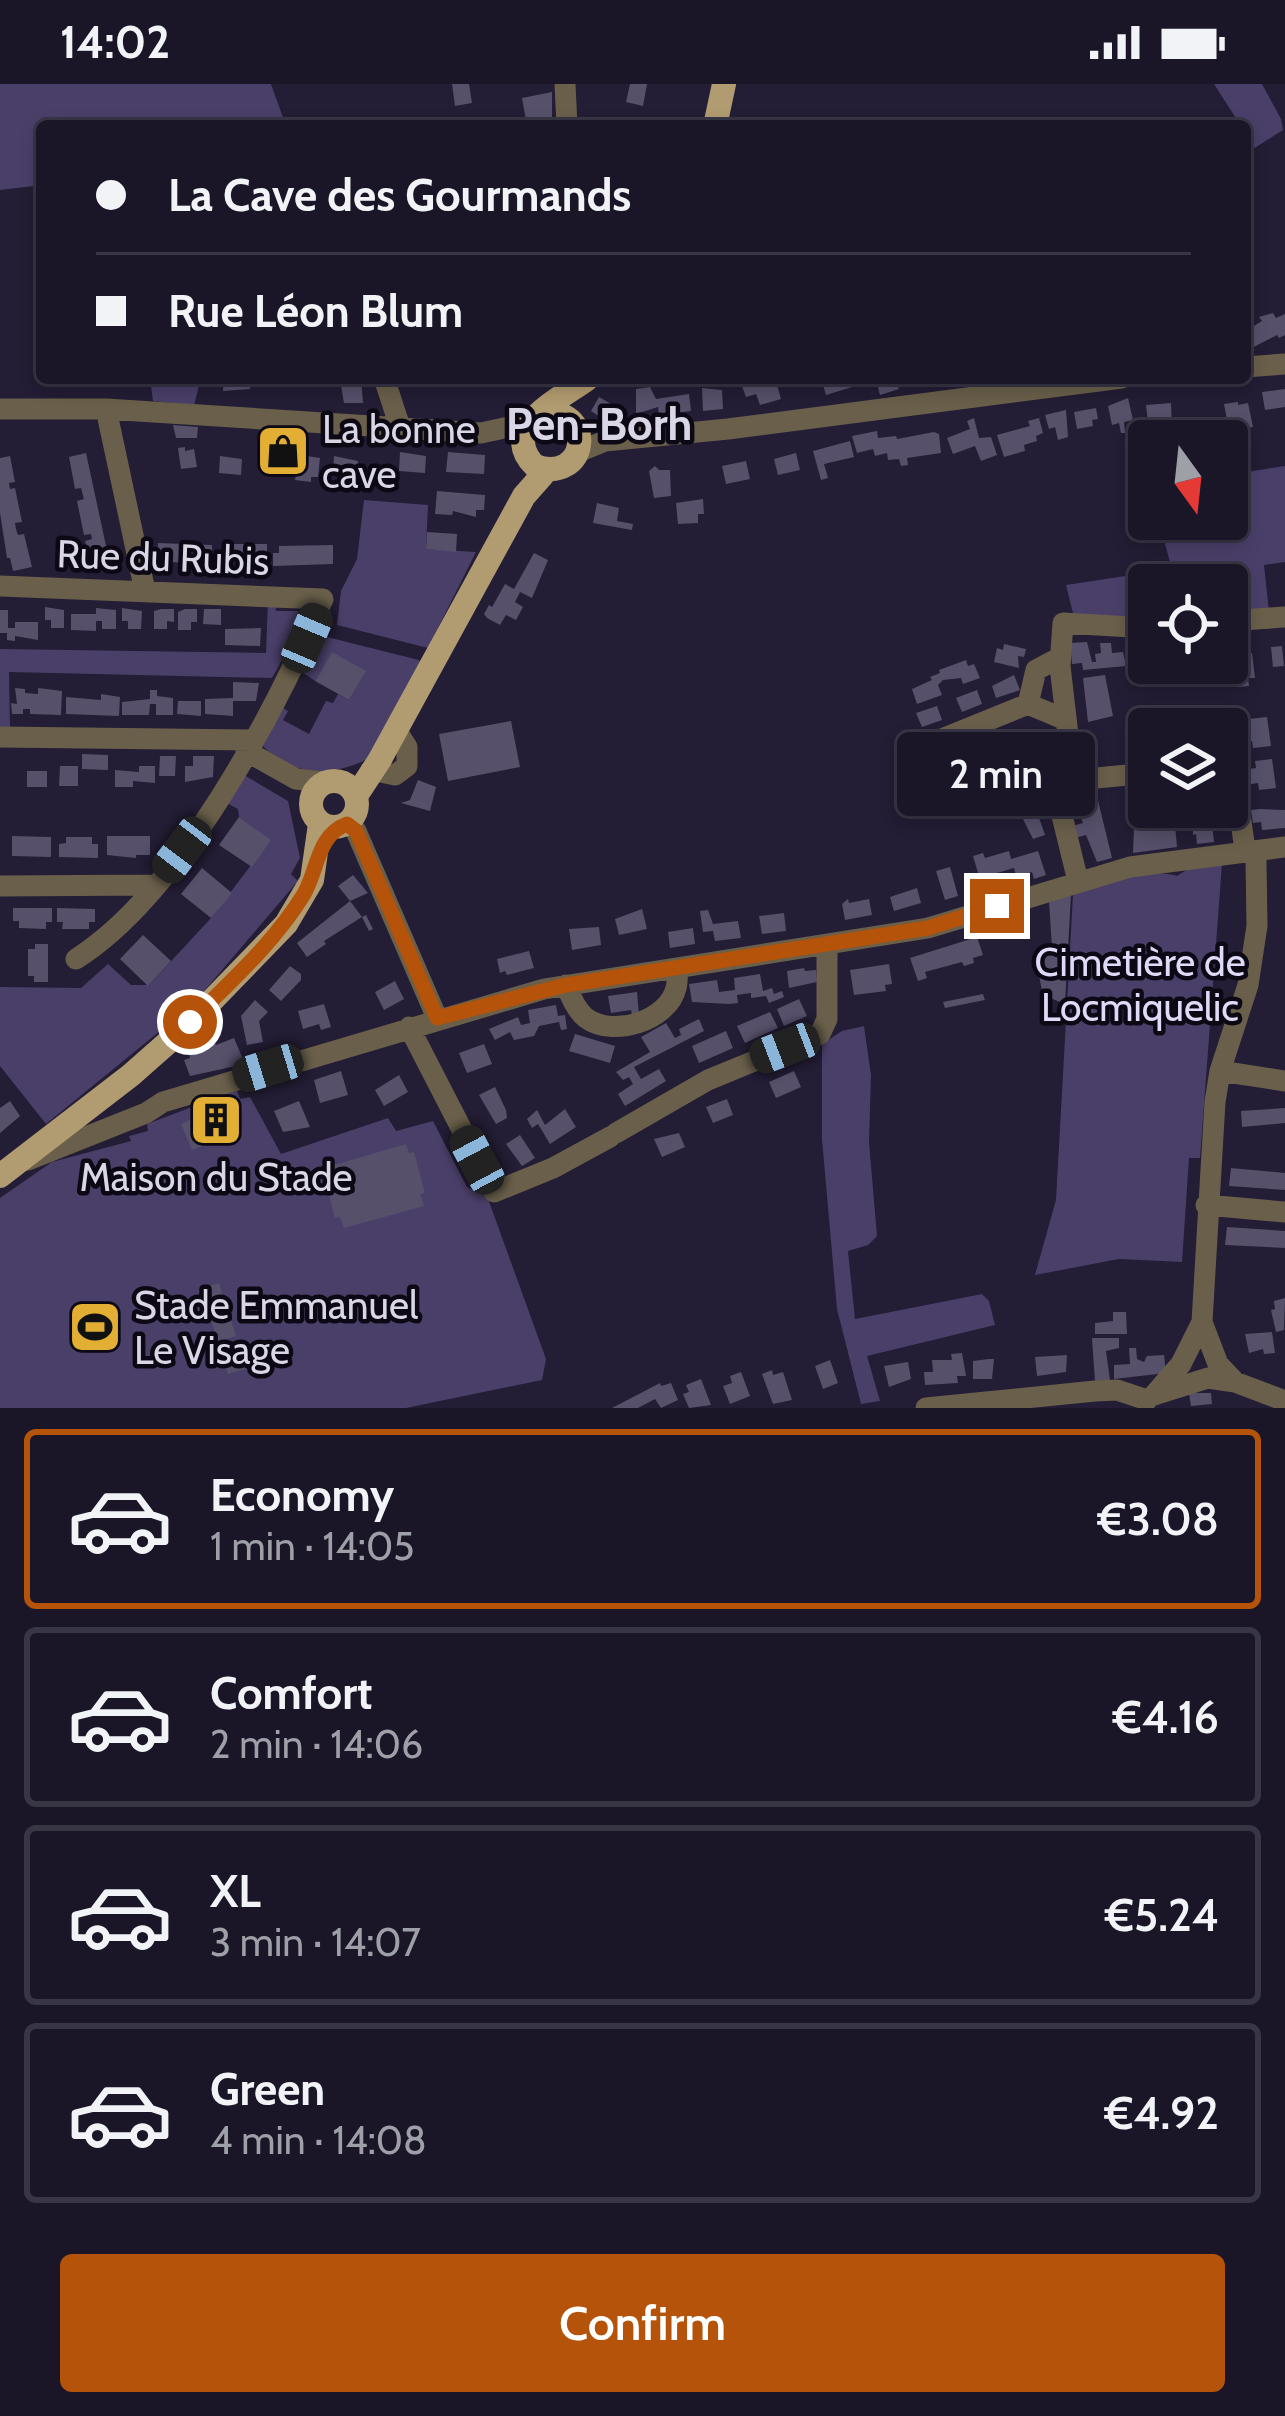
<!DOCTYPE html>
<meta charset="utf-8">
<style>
:root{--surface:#1a1628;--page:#231f30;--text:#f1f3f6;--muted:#9f9fa8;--line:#383545;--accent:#b45309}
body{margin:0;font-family:Cabin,sans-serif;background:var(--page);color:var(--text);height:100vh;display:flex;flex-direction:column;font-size:45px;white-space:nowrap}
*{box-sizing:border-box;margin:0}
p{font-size:39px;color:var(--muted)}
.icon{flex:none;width:66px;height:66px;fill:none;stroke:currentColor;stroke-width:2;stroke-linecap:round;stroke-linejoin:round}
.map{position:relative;height:1324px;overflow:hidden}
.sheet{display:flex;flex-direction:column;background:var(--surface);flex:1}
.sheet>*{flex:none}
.banner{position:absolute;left:36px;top:36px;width:1215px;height:264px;border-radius:12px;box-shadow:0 6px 18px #0003,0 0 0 3px var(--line);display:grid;align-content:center;height:264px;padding:0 60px;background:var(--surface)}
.needle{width:78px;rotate:165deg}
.tools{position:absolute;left:1128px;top:336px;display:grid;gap:24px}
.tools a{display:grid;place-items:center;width:120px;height:120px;border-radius:12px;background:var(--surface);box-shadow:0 6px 18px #0003,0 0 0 3px var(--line);font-size:60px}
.end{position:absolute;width:54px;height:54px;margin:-27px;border:15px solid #b45309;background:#fff;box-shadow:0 0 0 6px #fff}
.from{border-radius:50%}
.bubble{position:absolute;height:84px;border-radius:12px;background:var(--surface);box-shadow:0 6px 18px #0003,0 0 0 3px var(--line);font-size:39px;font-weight:600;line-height:84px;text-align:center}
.car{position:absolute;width:36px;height:72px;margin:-36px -18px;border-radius:15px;box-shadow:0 0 9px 3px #0007;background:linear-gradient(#222 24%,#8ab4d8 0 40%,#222 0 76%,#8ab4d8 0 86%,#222 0)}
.banner b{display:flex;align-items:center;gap:42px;height:114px;font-size:45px}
.banner b+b{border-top:3px solid var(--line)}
.banner i{width:30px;height:30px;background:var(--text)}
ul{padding:21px 0 0;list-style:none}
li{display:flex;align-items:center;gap:36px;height:180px;margin:0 24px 18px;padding:0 36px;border:6px solid var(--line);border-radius:12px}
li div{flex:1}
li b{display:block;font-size:45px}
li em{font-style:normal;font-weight:600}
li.active{border-color:var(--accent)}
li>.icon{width:108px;height:108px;stroke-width:1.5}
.primary-button{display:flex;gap:24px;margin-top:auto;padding:24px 60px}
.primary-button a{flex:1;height:138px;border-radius:12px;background:var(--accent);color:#fff;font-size:48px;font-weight:600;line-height:138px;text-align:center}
.status{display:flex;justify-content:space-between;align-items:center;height:84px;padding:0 60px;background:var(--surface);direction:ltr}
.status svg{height:33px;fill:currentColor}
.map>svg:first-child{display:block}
.green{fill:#4a3f69}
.building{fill:#56506b}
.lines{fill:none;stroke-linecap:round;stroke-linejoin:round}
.minor{stroke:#695f4a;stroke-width:21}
.major{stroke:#b19b70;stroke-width:24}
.route{stroke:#b45309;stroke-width:15}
.labels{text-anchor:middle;stroke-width:9;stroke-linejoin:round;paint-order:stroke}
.poi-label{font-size:39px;fill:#d9d6e6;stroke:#0c0914;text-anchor:start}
.street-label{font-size:39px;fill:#d9d6e6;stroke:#0c0914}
.park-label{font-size:39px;fill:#e0daf9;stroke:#0c0914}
.quarter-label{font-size:45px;font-weight:bold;fill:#d9d6e6;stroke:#0c0914}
</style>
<div class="status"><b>14:02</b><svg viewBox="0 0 49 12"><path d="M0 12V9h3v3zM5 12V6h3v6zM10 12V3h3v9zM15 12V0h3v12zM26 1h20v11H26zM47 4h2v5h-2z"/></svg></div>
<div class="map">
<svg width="1285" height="1324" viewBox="0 0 1285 1324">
<rect width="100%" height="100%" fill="#231d35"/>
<path class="green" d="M0 0H271L286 42H42V101L0 106Z
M1214 0H1262L1281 35 1283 46 1245 70V42H1241Z
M150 294H201L194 321 153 317Z
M1285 382V478L1264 481 1269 528 1227 533V501H1149V540H1111L1073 529 1066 501 1172 485 1158 435H1227V391Z
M364 416 428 421 426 465 476 468 428 564 337 541 341 507 357 475Z
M268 516H275L276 527H298V547L272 594 9 588 10 646H0V565L266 569Z
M323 552 419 576 422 583 367 675C335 693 288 692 263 662L283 624 288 627 283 636 309 650 326 617 333 619 338 610 349 616 365 588 332 569 315 597 302 588Z
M244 691 288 717 300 774 291 790 298 797 193 920 46 1040 0 982V903L81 904 108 880 131 901H149L211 834 270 756 239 733 238 725 227 719Z
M1222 780 1200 1074H1189L1182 1178 1119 1175 1035 1191 1056 1116 1073 811C1105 801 1145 783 1177 792L1188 785Z
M864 942 871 991 869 1058 877 1152 868 1161 848 1167 855 1235 982 1210 989 1217 995 1241 867 1272 880 1317 861 1320 837 1225 822 1055V960L842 947Z
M237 1006 240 1015 250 1013 281 1070 388 1034 396 1047 433 1037 467 1103 487 1112 546 1275 542 1296 406 1324H0V1114L52 1078 131 1057 129 1052 148 1047 147 1040Z"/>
<path class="building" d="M452 0H469L472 19 455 22Z
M630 0H647L643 22 626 18Z
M552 8V42H527L522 14Z
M1273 229 1276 234 1285 230V251L1279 254 1277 251 1250 265 1245 257V239L1249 245 1262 237 1259 233Z
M224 294H249L250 305 223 307Z
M767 294H775L781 315 760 321 756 310 746 313 742 302Z
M821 294 831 297 849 294 852 303 826 311Z
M895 294 899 305 880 311 877 299Z
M340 295H361L363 319H344Z
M650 303 656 315 689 310 691 327 659 331 658 323 636 330V305Z
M702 304 722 306 723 325 703 327Z
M1285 305V323L1265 326 1262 308Z
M599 313 618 324 615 329 619 331 611 340 591 327Z
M1128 314 1133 336 1124 338 1125 349H1121L1119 339 1112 341 1108 322Z
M1238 318V321L1248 319 1253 343 1229 347 1224 320Z
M1171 319 1172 344 1164 345 1163 339 1148 340 1146 321Z
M1096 324 1098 335 1092 336 1093 342 1077 345 1074 328Z
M1066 326 1068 353 1058 356 1055 343 1049 345 1045 331Z
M974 334 979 354 991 353 997 371 981 377 975 362 953 370 947 354 970 345 967 337Z
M1039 334 1043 349 1036 352 1037 357 1024 361 1025 367 1004 373 997 351 1030 342 1028 337Z
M173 341 198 343 197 354H176Z
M877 347 878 354 896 352 897 355 934 348 939 350 941 369 907 374 908 381 901 382 899 375 888 376 887 369 875 372 873 365 857 369 852 352Z
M850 357 854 373 824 380 828 394 821 396 813 367Z
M282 361H295L294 370 320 374 318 393H311V398L295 396 296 389 280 387Z
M185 363V367L194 365 197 383 181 385 178 364Z
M400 368 426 372 425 389 399 387Z
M448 368 485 371 484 390 446 388Z
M86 369 111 485 99 487 98 482 91 483 85 457 92 455 91 450 84 451 77 417 84 415 81 404 75 405 69 373Z
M796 369 800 386 778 391 774 375Z
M10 372 15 398 9 399 10 405 15 404 22 438 15 439 16 445 18 451 24 450 32 483 13 487 10 474H7L0 429V374Z
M220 372 242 375 241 391 219 389Z
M334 372 358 377 357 392 333 387Z
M746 377 750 395 726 400 722 382Z
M655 382 659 386H670L671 412 654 414 649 387Z
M437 407 485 411 484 426H476V433L453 427 452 431 435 430Z
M703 415 704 430H698V439L678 440 676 419Z
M597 419 619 424 617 437 633 440 632 446 593 439Z
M427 448 457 450 456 468 426 465Z
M158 459 212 461V468H217V481L157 477Z
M224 460H267V479L238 482V478H224Z
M333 461V480L273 482V469H279V462Z
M534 469 548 476 532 514 520 508 515 518 523 523 516 536 506 531 500 541 487 534 484 530 489 521 492 523 505 500 514 505Z
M45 523 64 526V544H51V536H45Z
M96 524 116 526V545H102V537H96V547L71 546V530H96Z
M122 524 142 527 141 545H128V537H122Z
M161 525H174V538L167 537V545H154V527Z
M185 525H197V538H191V546H178V528Z
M204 525H221V541L203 540Z
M0 526H8V544H15V538H38V556L15 552V557L7 556V549H0Z
M261 544 260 562 225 561V545Z
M1087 558 1092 578H1096L1095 570 1101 569 1100 559H1111L1112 569 1123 568 1126 582 1083 586 1082 579 1072 580 1070 559Z
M1004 560 1026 565 1024 573 1018 572 1019 584 994 578 997 564 1003 566Z
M1282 562 1284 582 1273 583 1271 563Z
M332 568 366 587 349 616 315 597Z
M1252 569 1255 594H1248L1249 602 1236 603 1231 571Z
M966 576 968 582 974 580 980 594 963 600 961 594 943 596 938 601 942 611 917 620 912 605 932 596 930 593 940 589 939 586Z
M1014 591 1020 606 996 614 992 602Z
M1105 591 1113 632 1088 638 1083 594Z
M233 598 259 599 256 617H233Z
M15 604 25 605V609L38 610V604L62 607 61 631 30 630V625H23V630H12L11 619 17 620Z
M150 606H157V612L173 614V631H156V620H150L149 631H122V618L150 615Z
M977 606 982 620 962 628 956 614Z
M101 610 120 613 119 632 66 630V613L101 616Z
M233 614V632L205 630V615Z
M178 617H201V632L177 630Z
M937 622 942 636 922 643 916 629Z
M1267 633 1271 662 1253 664 1252 657 1238 659 1236 644 1250 642 1249 635Z
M511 637 520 683 448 697 439 650Z
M1029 648 1049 655 1038 681 1024 676Z
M1005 649 1011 666 1006 668 1008 675 962 690 958 676 986 665 987 669 994 667 990 653Z
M1149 652V679L1136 681 1134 657 1136 653Z
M82 670 108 671V686L82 685Z
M160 672H176L175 692H159Z
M193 672H214L213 693 185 698V682H193Z
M1272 675 1276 704 1259 706 1258 699 1244 701 1242 686 1256 684 1255 677Z
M952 676 958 697 941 702 938 692 933 695 926 682Z
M60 682H78V702H59Z
M139 682H155V699L133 697V703H115V686L139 688Z
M27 687H47V703H27Z
M418 696 436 703 430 727 401 719 410 716Z
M1024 699 1029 717 1035 715 1037 722 1013 729 1006 704Z
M1095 704 1112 774 1097 778 1086 751 1075 754 1072 742 1083 739 1073 710Z
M1193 723H1210L1214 758 1197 760 1196 750 1193 751Z
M1260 725 1285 726V744L1262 746 1261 738 1253 739 1251 726Z
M1037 728 1045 751 1033 755 1022 733Z
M239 733 271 756 252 783 219 761Z
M1169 739 1175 741 1177 763 1133 769 1134 743Z
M12 752 51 753V773L12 772Z
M107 752H150V771H136V774L107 771Z
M66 753H92V760H98V774L59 773V760L66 759Z
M1009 767 1011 775 1038 767 1046 791 1034 795 1032 788 1016 793 1014 784 990 791 991 796 981 799 973 772 983 769 985 774Z
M950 783 958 812 945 816 936 787Z
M202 784 232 809 211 834 181 810Z
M353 791 368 809 350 817 338 802Z
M917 804 921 819 894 827 890 813Z
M1071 810 1065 920 1043 911 1034 868 1052 864 1049 817Z
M848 815 849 819 869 815 872 831 845 836 842 820Z
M350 817 362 833 366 831 373 845 369 847 362 833 324 857 326 860 307 873 297 859Z
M13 824H52V838H46V845L19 844V837H13Z
M57 824 95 825V838H89V845H62L63 838H57Z
M642 825 647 845 619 851 615 835Z
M708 826 713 840 738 837 741 854 715 857 713 847 703 848 700 827Z
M784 829 786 847 762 850 759 832Z
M599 843 601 861 572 866 569 845Z
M693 844 695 860 670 864 668 848Z
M143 851 171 877 148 902 120 875Z
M977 853 983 871 973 874 974 879 964 882 962 878 925 888 927 894 918 897 910 874Z
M35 860H48V898H34V892H28V865H35Z
M529 867 534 884 507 891 505 887 500 889 497 875Z
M889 880 892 900 885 901 886 907 854 911 850 886Z
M290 882 301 890V896L281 917 269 906Z
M804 884 805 887 816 886 817 898 789 904 787 887Z
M760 890 763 907 772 904 774 910 782 907 784 913 769 919 766 912 751 914V909L737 911 738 919 729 920 692 918 689 900 717 896 719 908 735 906 734 894Z
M395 897 404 915 384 926 375 908Z
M637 908 639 931 632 932 631 926 611 929 608 912Z
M983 910 985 916 945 924 943 918Z
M799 915 807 932 784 942 777 925Z
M255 916 268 928 259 937 263 958 247 961 241 932Z
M324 920 331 943 321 946 319 940 303 945 298 927Z
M556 921 558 932 565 931 567 945 561 946 559 938 539 942 534 952 514 956 510 948 495 956 489 945 518 933 521 941 530 939 528 926Z
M770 928 778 944 745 959 737 942Z
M699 935 704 947 634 983 641 995 659 985 666 997 625 1022 618 1010 633 1000 629 993 623 996 616 988 650 968 641 953 666 939 675 954 681 951 679 945Z
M726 947 733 964 699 979 692 962Z
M575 950 615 962 610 979 569 967Z
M234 954 245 980 190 992 184 976 190 974 189 965 214 955 216 961Z
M484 960 492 980 467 989 459 969Z
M341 987 348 1011 320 1019 314 996Z
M794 987 801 1003 776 1014 769 998Z
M399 991 408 1008 384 1022 375 1006Z
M495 1003 506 1026 507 1034 496 1040 479 1011Z
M727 1015 733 1031 713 1039 706 1023Z
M10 1017 20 1032 0 1049V1024Z
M299 1017 310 1043 283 1048 274 1027Z
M229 1023 236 1039 219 1042 221 1048 214 1051 205 1034Z
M1285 1024V1039L1242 1043 1241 1027Z
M565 1025 576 1043 550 1060 538 1040 532 1044 527 1035 537 1026 545 1041Z
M195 1034 207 1060 192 1066 181 1040Z
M679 1049 685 1063 662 1073 654 1055Z
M520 1051 535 1074 522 1082 506 1060Z
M406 1060 409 1069 414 1068 425 1109 420 1110 424 1122 344 1144 340 1133 335 1134 324 1092 329 1091 327 1083Z
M1231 1084 1285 1089V1106L1229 1102Z
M1227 1143 1285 1147V1164L1225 1161Z
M219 1199 236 1252 218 1258 201 1204Z
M1285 1214 1284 1246 1276 1248 1271 1226 1275 1225 1274 1217Z
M1113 1228H1126L1127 1250H1095V1239L1113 1237Z
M1272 1248 1275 1269 1264 1270 1263 1265 1249 1269 1245 1250Z
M1092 1254H1119V1264L1106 1267 1110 1296 1095 1297Z
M1129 1264H1136L1137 1275 1144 1278 1147 1272 1164 1271 1166 1289 1114 1295V1281L1130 1280Z
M239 1265 245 1285 228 1290 222 1271Z
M962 1269 966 1292H957L958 1299 925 1301 924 1288H933L932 1276H952L951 1270Z
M1067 1271 1066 1288 1037 1292 1035 1273Z
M989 1275H994L992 1295H973V1277Z
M830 1276 838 1299 823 1305 815 1282Z
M908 1278 911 1295 889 1303 884 1282Z
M772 1286 773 1291 783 1288 792 1316 773 1320 762 1290Z
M741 1288 750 1312 730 1320 723 1302 732 1299 730 1292Z
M701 1295 711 1321 689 1324 683 1310 689 1308 686 1301Z
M660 1299 661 1302 671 1299 678 1316 661 1324 655 1315 638 1324H612Z
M1189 1309H1211L1212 1320 1191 1322Z"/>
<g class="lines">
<path class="minor" d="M565 0 567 42
M1245 283 1285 280
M384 294 401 346
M0 325H106L481 349 528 339
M106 325 145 507
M578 368 605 357 728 345 1122 294
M0 502 323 515C276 628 180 809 76 875
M1227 537 1285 533
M1060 582 1063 539 1149 544
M1066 636 1028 620 1036 586 1053 577 1060 582 1068 651 1052 691 1078 797
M1228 645 1244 759 1256 776 1257 842 1248 901 1220 987 1215 1018 1202 1238 1218 1280 1235 1298
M0 653 252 656
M927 661 1028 620
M246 667 296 695 324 698
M371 686 395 691 407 682V663L396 646
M1054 698 1149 689
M347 740 356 747 437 934
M0 802 155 801
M566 901C571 913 576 926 586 934 613 954 668 937 676 904 678 897 677 890 678 884
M409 943 494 1108 553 1084 610 1053
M1220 987 1285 997
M616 1049 708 996 820 950 827 935V861
M28 1076 146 1029 163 1018 544 905 928 844 1130 783 1285 763
M1206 1121 1285 1128
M1154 1311 1208 1294 1235 1298 1285 1317
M1154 1311 1181 1280 1202 1238
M926 1324 1095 1307 1117 1306 1147 1316"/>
<path class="major" d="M715 42 724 0
M542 329C598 324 587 401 535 382 497 344 560 315 587 295
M311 720a23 23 0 1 1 46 0a23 23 0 1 1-46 0Z
M356 712 379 677 524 412 547 386
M0 1092 131 991 191 938 286 840 312 796 320 740"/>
</g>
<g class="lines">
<path class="route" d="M190 938C231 897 274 859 304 810 318 786 317 751 347 740L356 747 437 934 566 901 928 844 997 822"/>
</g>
<defs>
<g id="shop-square" transform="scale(2.7)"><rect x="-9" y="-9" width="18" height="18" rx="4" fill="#e2af34" stroke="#0c0914"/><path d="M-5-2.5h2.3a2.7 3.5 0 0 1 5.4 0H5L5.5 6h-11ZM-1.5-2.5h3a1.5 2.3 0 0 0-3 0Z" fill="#111"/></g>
<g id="building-square" transform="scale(2.7)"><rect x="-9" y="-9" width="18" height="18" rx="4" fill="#e2af34" stroke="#0c0914"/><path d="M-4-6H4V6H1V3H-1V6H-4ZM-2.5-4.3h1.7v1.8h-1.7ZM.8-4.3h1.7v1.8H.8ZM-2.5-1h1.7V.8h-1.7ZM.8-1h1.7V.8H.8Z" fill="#111"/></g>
<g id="stadium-square" transform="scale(2.7)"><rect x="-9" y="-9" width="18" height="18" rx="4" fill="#e2af34" stroke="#0c0914"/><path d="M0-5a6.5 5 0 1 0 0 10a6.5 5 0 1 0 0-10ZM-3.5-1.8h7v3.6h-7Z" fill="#111"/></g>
</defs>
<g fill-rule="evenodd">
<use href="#shop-square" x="283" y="367"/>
<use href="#building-square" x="216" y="1036"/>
<use href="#stadium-square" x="95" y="1243"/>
</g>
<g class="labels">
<g class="poi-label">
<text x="322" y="359">La bonne<tspan x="322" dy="45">cave</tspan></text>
<text x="216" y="1107" text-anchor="middle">Maison du Stade</text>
<text x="134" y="1235">Stade Emmanuel<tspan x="134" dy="45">Le Visage</tspan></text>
</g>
<g class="street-label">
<text transform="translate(163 473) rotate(2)" y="14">Rue du Rubis</text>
</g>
<g class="park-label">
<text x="1140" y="892">Cimetière de<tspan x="1140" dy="45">Locmiquelic</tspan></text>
</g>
<g class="quarter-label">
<text x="599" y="356">Pen-Borh</text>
</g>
</g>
</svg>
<div class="tools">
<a><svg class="needle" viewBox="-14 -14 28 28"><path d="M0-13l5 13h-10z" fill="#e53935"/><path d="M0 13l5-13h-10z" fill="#9f9fa8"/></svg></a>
<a><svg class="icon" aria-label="locate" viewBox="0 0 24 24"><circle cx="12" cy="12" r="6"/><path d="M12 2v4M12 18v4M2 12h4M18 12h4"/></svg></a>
<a><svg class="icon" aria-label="layers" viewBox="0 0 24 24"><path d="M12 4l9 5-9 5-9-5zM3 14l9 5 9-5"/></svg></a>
</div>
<i class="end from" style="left:190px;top:938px"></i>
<i class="end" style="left:997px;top:822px"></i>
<div class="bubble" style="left:897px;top:648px;width:198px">2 min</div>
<i class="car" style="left:307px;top:554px;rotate:23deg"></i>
<i class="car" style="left:182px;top:766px;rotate:217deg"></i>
<i class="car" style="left:785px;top:964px;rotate:249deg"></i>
<i class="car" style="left:268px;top:984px;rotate:253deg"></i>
<i class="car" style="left:477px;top:1076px;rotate:332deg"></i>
<div class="banner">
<b><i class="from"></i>La Cave des Gourmands</b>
<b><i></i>Rue Léon Blum</b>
</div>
</div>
<section class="sheet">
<ul>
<li class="active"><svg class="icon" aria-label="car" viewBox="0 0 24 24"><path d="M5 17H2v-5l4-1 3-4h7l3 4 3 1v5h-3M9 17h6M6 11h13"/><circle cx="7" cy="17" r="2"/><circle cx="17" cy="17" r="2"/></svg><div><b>Economy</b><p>1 min · 14:05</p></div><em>€3.08</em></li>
<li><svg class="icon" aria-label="car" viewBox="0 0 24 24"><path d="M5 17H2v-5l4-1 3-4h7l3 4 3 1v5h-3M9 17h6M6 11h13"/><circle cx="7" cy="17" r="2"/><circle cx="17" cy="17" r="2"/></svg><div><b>Comfort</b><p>2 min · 14:06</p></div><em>€4.16</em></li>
<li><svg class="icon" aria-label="car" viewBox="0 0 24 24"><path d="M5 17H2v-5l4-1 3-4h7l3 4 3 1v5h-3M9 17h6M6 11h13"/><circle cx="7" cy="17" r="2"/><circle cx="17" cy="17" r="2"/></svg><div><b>XL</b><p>3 min · 14:07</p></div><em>€5.24</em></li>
<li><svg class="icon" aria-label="car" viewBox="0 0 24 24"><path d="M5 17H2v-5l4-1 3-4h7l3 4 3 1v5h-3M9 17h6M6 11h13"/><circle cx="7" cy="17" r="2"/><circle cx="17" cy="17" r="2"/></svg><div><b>Green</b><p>4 min · 14:08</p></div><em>€4.92</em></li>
</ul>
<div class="primary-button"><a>Confirm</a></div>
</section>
